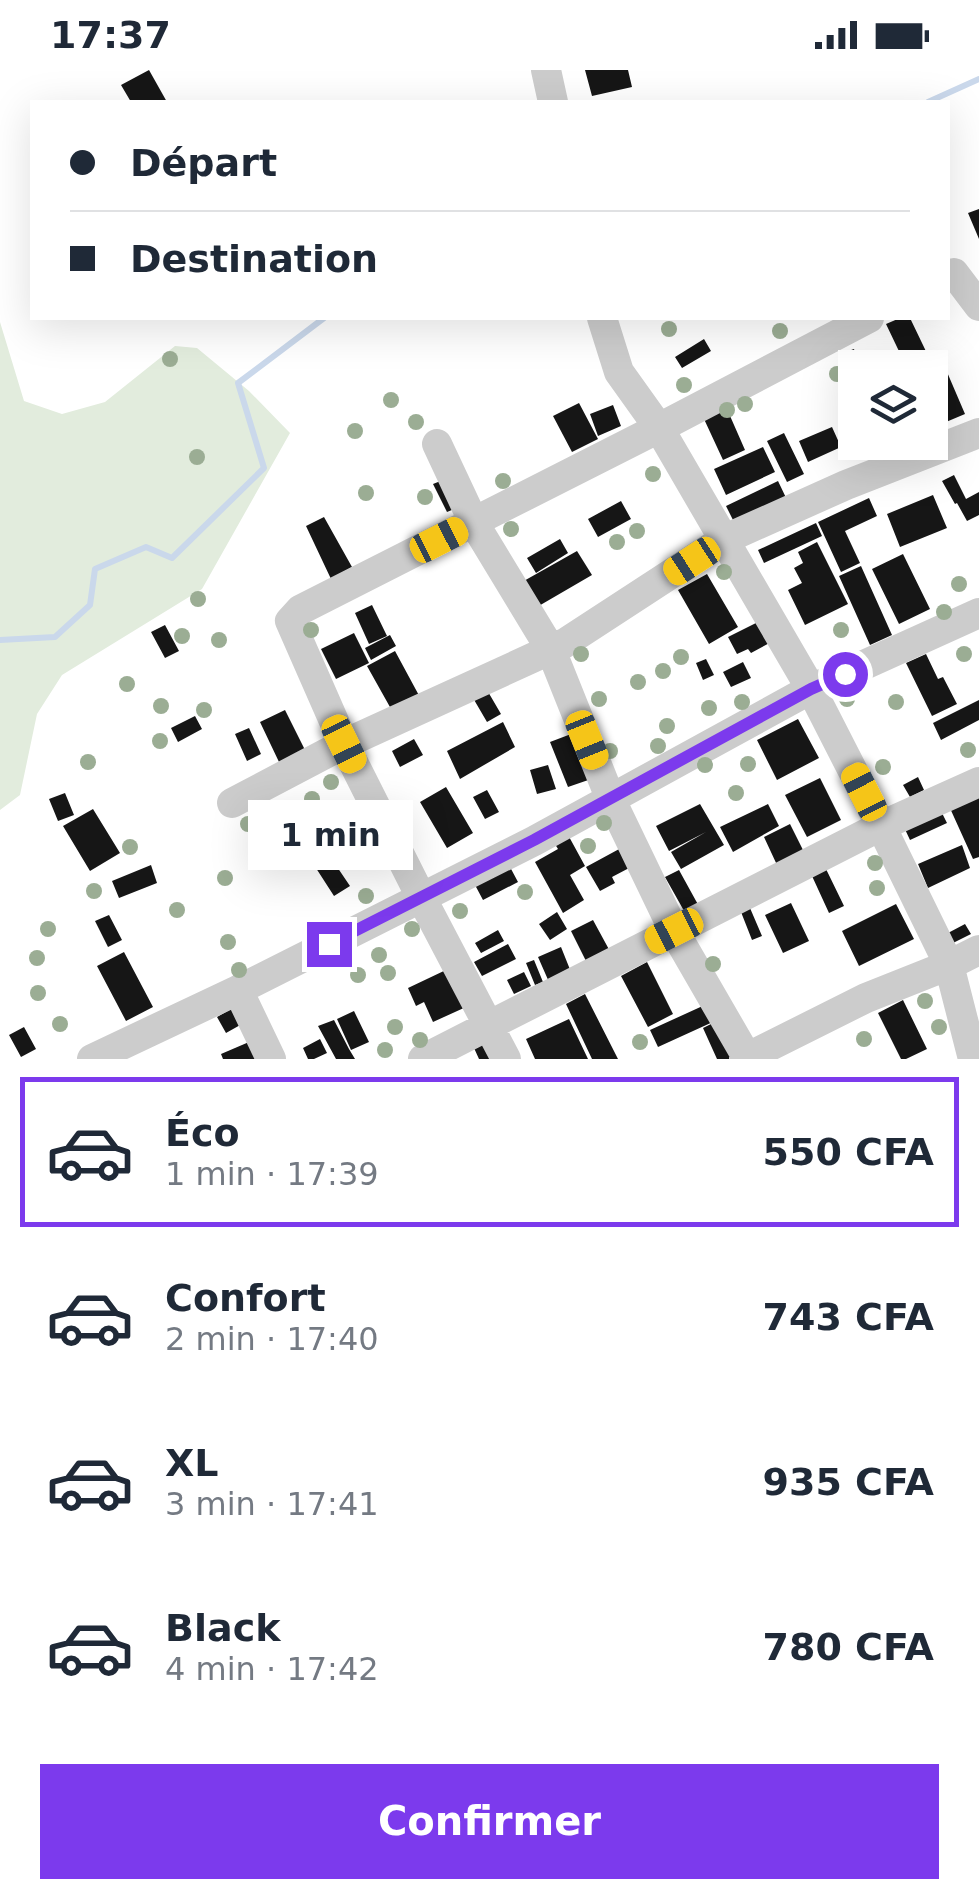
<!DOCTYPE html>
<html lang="fr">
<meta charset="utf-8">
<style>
:root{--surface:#fff;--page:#f6f6f7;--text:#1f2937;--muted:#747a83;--line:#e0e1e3;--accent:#7c3aed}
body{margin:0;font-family:"DejaVu Sans",sans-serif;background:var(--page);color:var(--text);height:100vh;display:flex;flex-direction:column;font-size:38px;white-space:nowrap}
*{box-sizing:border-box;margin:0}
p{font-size:32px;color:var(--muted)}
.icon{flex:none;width:55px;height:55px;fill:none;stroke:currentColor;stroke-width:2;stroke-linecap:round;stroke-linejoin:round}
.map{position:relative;height:989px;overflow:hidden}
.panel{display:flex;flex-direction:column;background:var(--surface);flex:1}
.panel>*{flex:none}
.banner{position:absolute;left:30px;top:30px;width:920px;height:220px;border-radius:0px;box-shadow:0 10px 40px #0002;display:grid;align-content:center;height:220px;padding:0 40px;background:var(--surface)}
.controls{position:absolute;left:838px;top:280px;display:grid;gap:20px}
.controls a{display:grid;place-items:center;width:110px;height:110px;border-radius:0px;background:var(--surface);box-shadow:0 10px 40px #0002;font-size:50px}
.end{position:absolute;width:45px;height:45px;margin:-22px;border:12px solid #7c3aed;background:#fff;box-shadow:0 0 0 5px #fff}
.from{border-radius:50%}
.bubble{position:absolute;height:70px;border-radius:0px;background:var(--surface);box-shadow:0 10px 40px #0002;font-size:32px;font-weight:700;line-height:70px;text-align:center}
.car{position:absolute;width:30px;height:60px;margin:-30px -15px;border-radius:12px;box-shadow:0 0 8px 2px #0007;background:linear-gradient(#f5c518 24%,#345 0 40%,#f5c518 0 76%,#345 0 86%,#f5c518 0)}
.banner b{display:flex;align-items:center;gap:35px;height:95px;font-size:38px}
.banner b+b{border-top:2px solid var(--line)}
.banner i{width:25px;height:25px;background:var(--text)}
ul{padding:18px 0 0;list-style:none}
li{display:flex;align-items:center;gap:30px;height:150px;margin:0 20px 15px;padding:0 20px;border:5px solid transparent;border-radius:0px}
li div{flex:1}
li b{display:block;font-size:38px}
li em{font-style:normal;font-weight:700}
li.on{border-color:var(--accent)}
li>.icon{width:90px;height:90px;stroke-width:1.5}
.button{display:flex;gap:20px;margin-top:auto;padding:20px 40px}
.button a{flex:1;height:115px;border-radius:0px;background:var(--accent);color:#fff;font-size:40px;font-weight:700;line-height:115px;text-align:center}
.status{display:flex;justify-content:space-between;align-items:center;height:70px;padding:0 50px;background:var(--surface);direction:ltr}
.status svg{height:28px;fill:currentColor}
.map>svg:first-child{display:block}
.green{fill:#e2ecdd}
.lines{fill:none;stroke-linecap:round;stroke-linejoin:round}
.stream{stroke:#cad8eb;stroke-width:6}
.building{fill:#161616}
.minor{stroke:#ccc;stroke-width:30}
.tree{fill:#9bad94}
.route{stroke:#7c3aed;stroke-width:12}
</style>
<div class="status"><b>17:37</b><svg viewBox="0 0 49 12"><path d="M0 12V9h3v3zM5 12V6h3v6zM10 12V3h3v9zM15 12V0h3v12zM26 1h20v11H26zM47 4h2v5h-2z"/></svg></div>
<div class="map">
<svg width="979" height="989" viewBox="0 0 979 989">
<rect width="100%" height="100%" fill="#fff"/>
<path class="green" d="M0 252 24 331 62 344 105 332 175 276 197 278 249 321 290 363 202 519 62 605 37 644 20 725 0 740Z"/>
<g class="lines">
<path class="stream" d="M928 32 979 9
M0 570 55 567 90 535 95 499 146 477 172 488 264 398 238 313 324 248"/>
</g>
<path class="building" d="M149 0 167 32H131L121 15Z
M585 0H628L632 17 592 26Z
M979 139V169L968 143Z
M900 248H910L934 298H907L886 254Z
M704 269 711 281 682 298 675 287Z
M854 279 859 295 845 299 840 284Z
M893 282 901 298H878L875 291Z
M947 302 965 344 946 352 930 315V309Z
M579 333 598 369 572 382 553 346Z
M613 335 621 356 598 366 590 344Z
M727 339 745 380 723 390 704 349Z
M832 357 841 377 808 392 799 371Z
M784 363 804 404 787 412 767 371Z
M763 377 775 402 726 425 714 399Z
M954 405 966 429 979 422V445L967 451 957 433 955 434 942 411Z
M443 410 464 435 447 442 433 414Z
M778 411 789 434 737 458 726 436Z
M933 425 947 458 900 477 887 444Z
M869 428 877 446 845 461 860 493 841 502 818 452Z
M621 431 631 449 598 467 588 449Z
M324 447 352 497 331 509 306 456Z
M816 453 822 466 764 493 758 480Z
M560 469 568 483 536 503 527 488Z
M817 472 848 534 805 555 788 520 802 513 794 498 803 493 798 482Z
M577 481 592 505 537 537 522 512Z
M903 484 930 539 899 554 872 499Z
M861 496 892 565 870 575 839 506Z
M707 504 738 557 709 574 678 520Z
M372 535 387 566 369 574 355 543Z
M764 549 775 570 751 583 748 579 737 584 728 567Z
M165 555 179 581 165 588 151 562Z
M354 563 369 593 336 609 321 579Z
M390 565 396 576 371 590 365 578Z
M395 581 422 631 395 646 367 596Z
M926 584 938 609 943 607 957 634 932 646 906 593Z
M706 589 714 605 703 610 696 593Z
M743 592 751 608 731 617 723 602Z
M487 620 501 644 487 652 473 628Z
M979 630V650L941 670 933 653Z
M285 640 305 680 279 692 260 652Z
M195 646 202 659 178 672 171 658Z
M798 649 819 688 777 710 757 670Z
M503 652 515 677 460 709 447 681Z
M249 658 261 684 247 691 235 664Z
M579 661 597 707 568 717 550 672Z
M414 669 423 685 400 697 392 681Z
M548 695 556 719 537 724 530 700Z
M918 707 924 720 910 727 903 715Z
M820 708 841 750 807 767 785 725Z
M446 717 473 763 447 778 420 732Z
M487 720 499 742 485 749 473 727Z
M65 723 74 745 58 751 49 729Z
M979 727V787L973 789 949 736Z
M700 734 724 775 681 799 671 782 706 762 669 781 656 756Z
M768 734 779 756 733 782 720 757Z
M334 736 340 752 320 760 314 744Z
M93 739 120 783 90 801 63 756Z
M940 739 947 753 910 770 903 755Z
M790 754 804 782 777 795 764 767Z
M567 763 585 796 570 805 584 830 563 843 535 792 558 779 553 771Z
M962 775 970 798 928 818 918 794Z
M621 778 631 797 612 807 615 813 600 821 586 797Z
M329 785 350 816 334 826 314 795Z
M151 795 157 813 119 828 112 811Z
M510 797 518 812 483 830 475 815Z
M826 799 844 836 829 843 812 806Z
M679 800 701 840 688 848 665 807Z
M791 833 809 871 783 883 765 845Z
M896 834 914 869 859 896 842 861Z
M750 838 762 866 752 870 741 842Z
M557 842 567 859 550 870 539 854Z
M109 845 122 870 108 877 95 851Z
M593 850 612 885 589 897 571 861Z
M965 854 971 864 953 873 948 863Z
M498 860 504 871 481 883 475 873Z
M508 874 516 889 482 906 474 892Z
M561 877 571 902 549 912 538 887Z
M124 882 153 937 126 951 97 896Z
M534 890 543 912 535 915 526 893Z
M647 892 673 944 648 957 621 906Z
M448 899 466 937 433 952 424 932 416 936 408 918Z
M524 902 531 916 514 924 507 910Z
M585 924 618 989H592L566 934Z
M903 930 927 979 906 989H901L878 943Z
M707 934 715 951 658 977 650 960Z
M233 938 242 954 226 963 217 947Z
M354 941 369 972 351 980 337 949Z
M569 949 588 989H535L526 969Z
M334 950 349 979 355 989H336L318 956Z
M715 952 733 989H717L703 958Z
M24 957 36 979 21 987 9 965Z
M320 969 327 983 314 989H308L303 978Z
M489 971 497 989H479L474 978Z
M249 972 256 989H223L221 984Z"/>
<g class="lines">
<path class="minor" d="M546 0 553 32
M954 203 979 236
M602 248 619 302 659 358 811 619 881 756 949 895 973 989
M437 374 474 453 551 580 611 730 674 861 748 989
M232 733 344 674 565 573 723 470 846 415 979 363
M238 920 271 989
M92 989 238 920 534 771 811 619 979 543
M423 989 881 756 979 712
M506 989 421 827 344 674 290 551 300 540 659 358 869 248
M744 989 866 928 949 895 979 880"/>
</g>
<g class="tree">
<circle cx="669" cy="259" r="8"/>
<circle cx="780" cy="261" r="8"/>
<circle cx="170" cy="289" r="8"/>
<circle cx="837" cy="304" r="8"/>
<circle cx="684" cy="315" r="8"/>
<circle cx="391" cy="330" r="8"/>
<circle cx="745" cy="334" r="8"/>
<circle cx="727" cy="340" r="8"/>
<circle cx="416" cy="352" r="8"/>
<circle cx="355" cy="361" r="8"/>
<circle cx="197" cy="387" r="8"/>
<circle cx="653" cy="404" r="8"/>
<circle cx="503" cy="411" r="8"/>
<circle cx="366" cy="423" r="8"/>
<circle cx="425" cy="427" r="8"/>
<circle cx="511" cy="459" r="8"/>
<circle cx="637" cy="461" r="8"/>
<circle cx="617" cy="472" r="8"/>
<circle cx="724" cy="502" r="8"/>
<circle cx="959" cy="514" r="8"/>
<circle cx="198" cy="529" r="8"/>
<circle cx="944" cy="542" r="8"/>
<circle cx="311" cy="560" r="8"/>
<circle cx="841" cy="560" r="8"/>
<circle cx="182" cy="566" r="8"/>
<circle cx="219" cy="570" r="8"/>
<circle cx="581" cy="584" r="8"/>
<circle cx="964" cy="584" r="8"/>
<circle cx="681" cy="587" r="8"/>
<circle cx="663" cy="601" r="8"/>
<circle cx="638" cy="612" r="8"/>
<circle cx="127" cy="614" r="8"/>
<circle cx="599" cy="629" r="8"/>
<circle cx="847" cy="629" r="8"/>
<circle cx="742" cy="632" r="8"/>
<circle cx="896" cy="632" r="8"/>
<circle cx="161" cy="636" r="8"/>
<circle cx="709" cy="638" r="8"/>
<circle cx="204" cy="640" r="8"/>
<circle cx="667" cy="656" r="8"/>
<circle cx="160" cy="671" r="8"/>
<circle cx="658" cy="676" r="8"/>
<circle cx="968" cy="680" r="8"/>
<circle cx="610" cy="681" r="8"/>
<circle cx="88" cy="692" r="8"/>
<circle cx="748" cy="694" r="8"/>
<circle cx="705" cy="695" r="8"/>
<circle cx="883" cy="697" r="8"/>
<circle cx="331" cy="712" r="8"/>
<circle cx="736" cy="723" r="8"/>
<circle cx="312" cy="729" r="8"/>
<circle cx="604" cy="753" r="8"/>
<circle cx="248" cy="754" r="8"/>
<circle cx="289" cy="754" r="8"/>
<circle cx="588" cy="776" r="8"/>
<circle cx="130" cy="777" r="8"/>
<circle cx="291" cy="789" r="8"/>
<circle cx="875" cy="793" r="8"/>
<circle cx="225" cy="808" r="8"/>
<circle cx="877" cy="818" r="8"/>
<circle cx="94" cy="821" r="8"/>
<circle cx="525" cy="822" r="8"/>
<circle cx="366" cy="826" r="8"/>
<circle cx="177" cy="840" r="8"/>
<circle cx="460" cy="841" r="8"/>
<circle cx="48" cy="859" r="8"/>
<circle cx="412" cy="859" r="8"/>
<circle cx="228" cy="872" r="8"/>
<circle cx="379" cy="885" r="8"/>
<circle cx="37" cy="888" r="8"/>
<circle cx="713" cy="894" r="8"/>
<circle cx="239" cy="900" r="8"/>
<circle cx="388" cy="903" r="8"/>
<circle cx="358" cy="905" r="8"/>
<circle cx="38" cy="923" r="8"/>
<circle cx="925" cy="931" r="8"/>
<circle cx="60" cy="954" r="8"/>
<circle cx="395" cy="957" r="8"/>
<circle cx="939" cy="957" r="8"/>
<circle cx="864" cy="969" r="8"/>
<circle cx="420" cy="970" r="8"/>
<circle cx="640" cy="972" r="8"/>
<circle cx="385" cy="980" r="8"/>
</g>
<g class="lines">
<path class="route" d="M329 874 534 770 811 619 845 604"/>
</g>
</svg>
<div class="controls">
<a><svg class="icon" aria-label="layers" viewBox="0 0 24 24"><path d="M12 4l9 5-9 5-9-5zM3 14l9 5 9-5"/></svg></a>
</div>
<i class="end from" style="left:845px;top:604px"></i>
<i class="end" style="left:329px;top:874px"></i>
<div class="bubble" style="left:248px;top:730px;width:165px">1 min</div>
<i class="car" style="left:439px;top:470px;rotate:63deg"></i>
<i class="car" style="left:692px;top:491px;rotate:237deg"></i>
<i class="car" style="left:587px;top:670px;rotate:158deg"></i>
<i class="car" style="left:344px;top:674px;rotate:154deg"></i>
<i class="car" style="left:864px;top:722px;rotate:333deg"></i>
<i class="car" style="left:674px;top:861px;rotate:243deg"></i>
<div class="banner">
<b><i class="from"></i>Départ</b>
<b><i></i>Destination</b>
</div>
</div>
<section class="panel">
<ul>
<li class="on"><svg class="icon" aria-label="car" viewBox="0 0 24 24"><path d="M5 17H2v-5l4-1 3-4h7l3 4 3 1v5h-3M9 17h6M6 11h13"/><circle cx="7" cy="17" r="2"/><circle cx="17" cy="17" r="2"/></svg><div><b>Éco</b><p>1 min · 17:39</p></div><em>550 CFA</em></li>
<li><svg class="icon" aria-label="car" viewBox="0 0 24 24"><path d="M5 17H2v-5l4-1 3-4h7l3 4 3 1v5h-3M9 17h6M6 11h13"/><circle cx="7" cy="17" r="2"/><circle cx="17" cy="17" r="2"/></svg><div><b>Confort</b><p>2 min · 17:40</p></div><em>743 CFA</em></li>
<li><svg class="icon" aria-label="car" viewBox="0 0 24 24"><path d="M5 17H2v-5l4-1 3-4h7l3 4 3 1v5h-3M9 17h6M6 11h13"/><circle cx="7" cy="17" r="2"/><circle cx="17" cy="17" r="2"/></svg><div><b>XL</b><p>3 min · 17:41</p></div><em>935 CFA</em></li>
<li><svg class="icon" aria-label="car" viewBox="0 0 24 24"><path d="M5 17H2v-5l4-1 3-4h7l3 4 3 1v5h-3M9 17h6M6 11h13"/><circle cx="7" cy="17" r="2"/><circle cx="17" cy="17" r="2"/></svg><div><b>Black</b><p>4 min · 17:42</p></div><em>780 CFA</em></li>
</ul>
<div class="button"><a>Confirmer</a></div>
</section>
